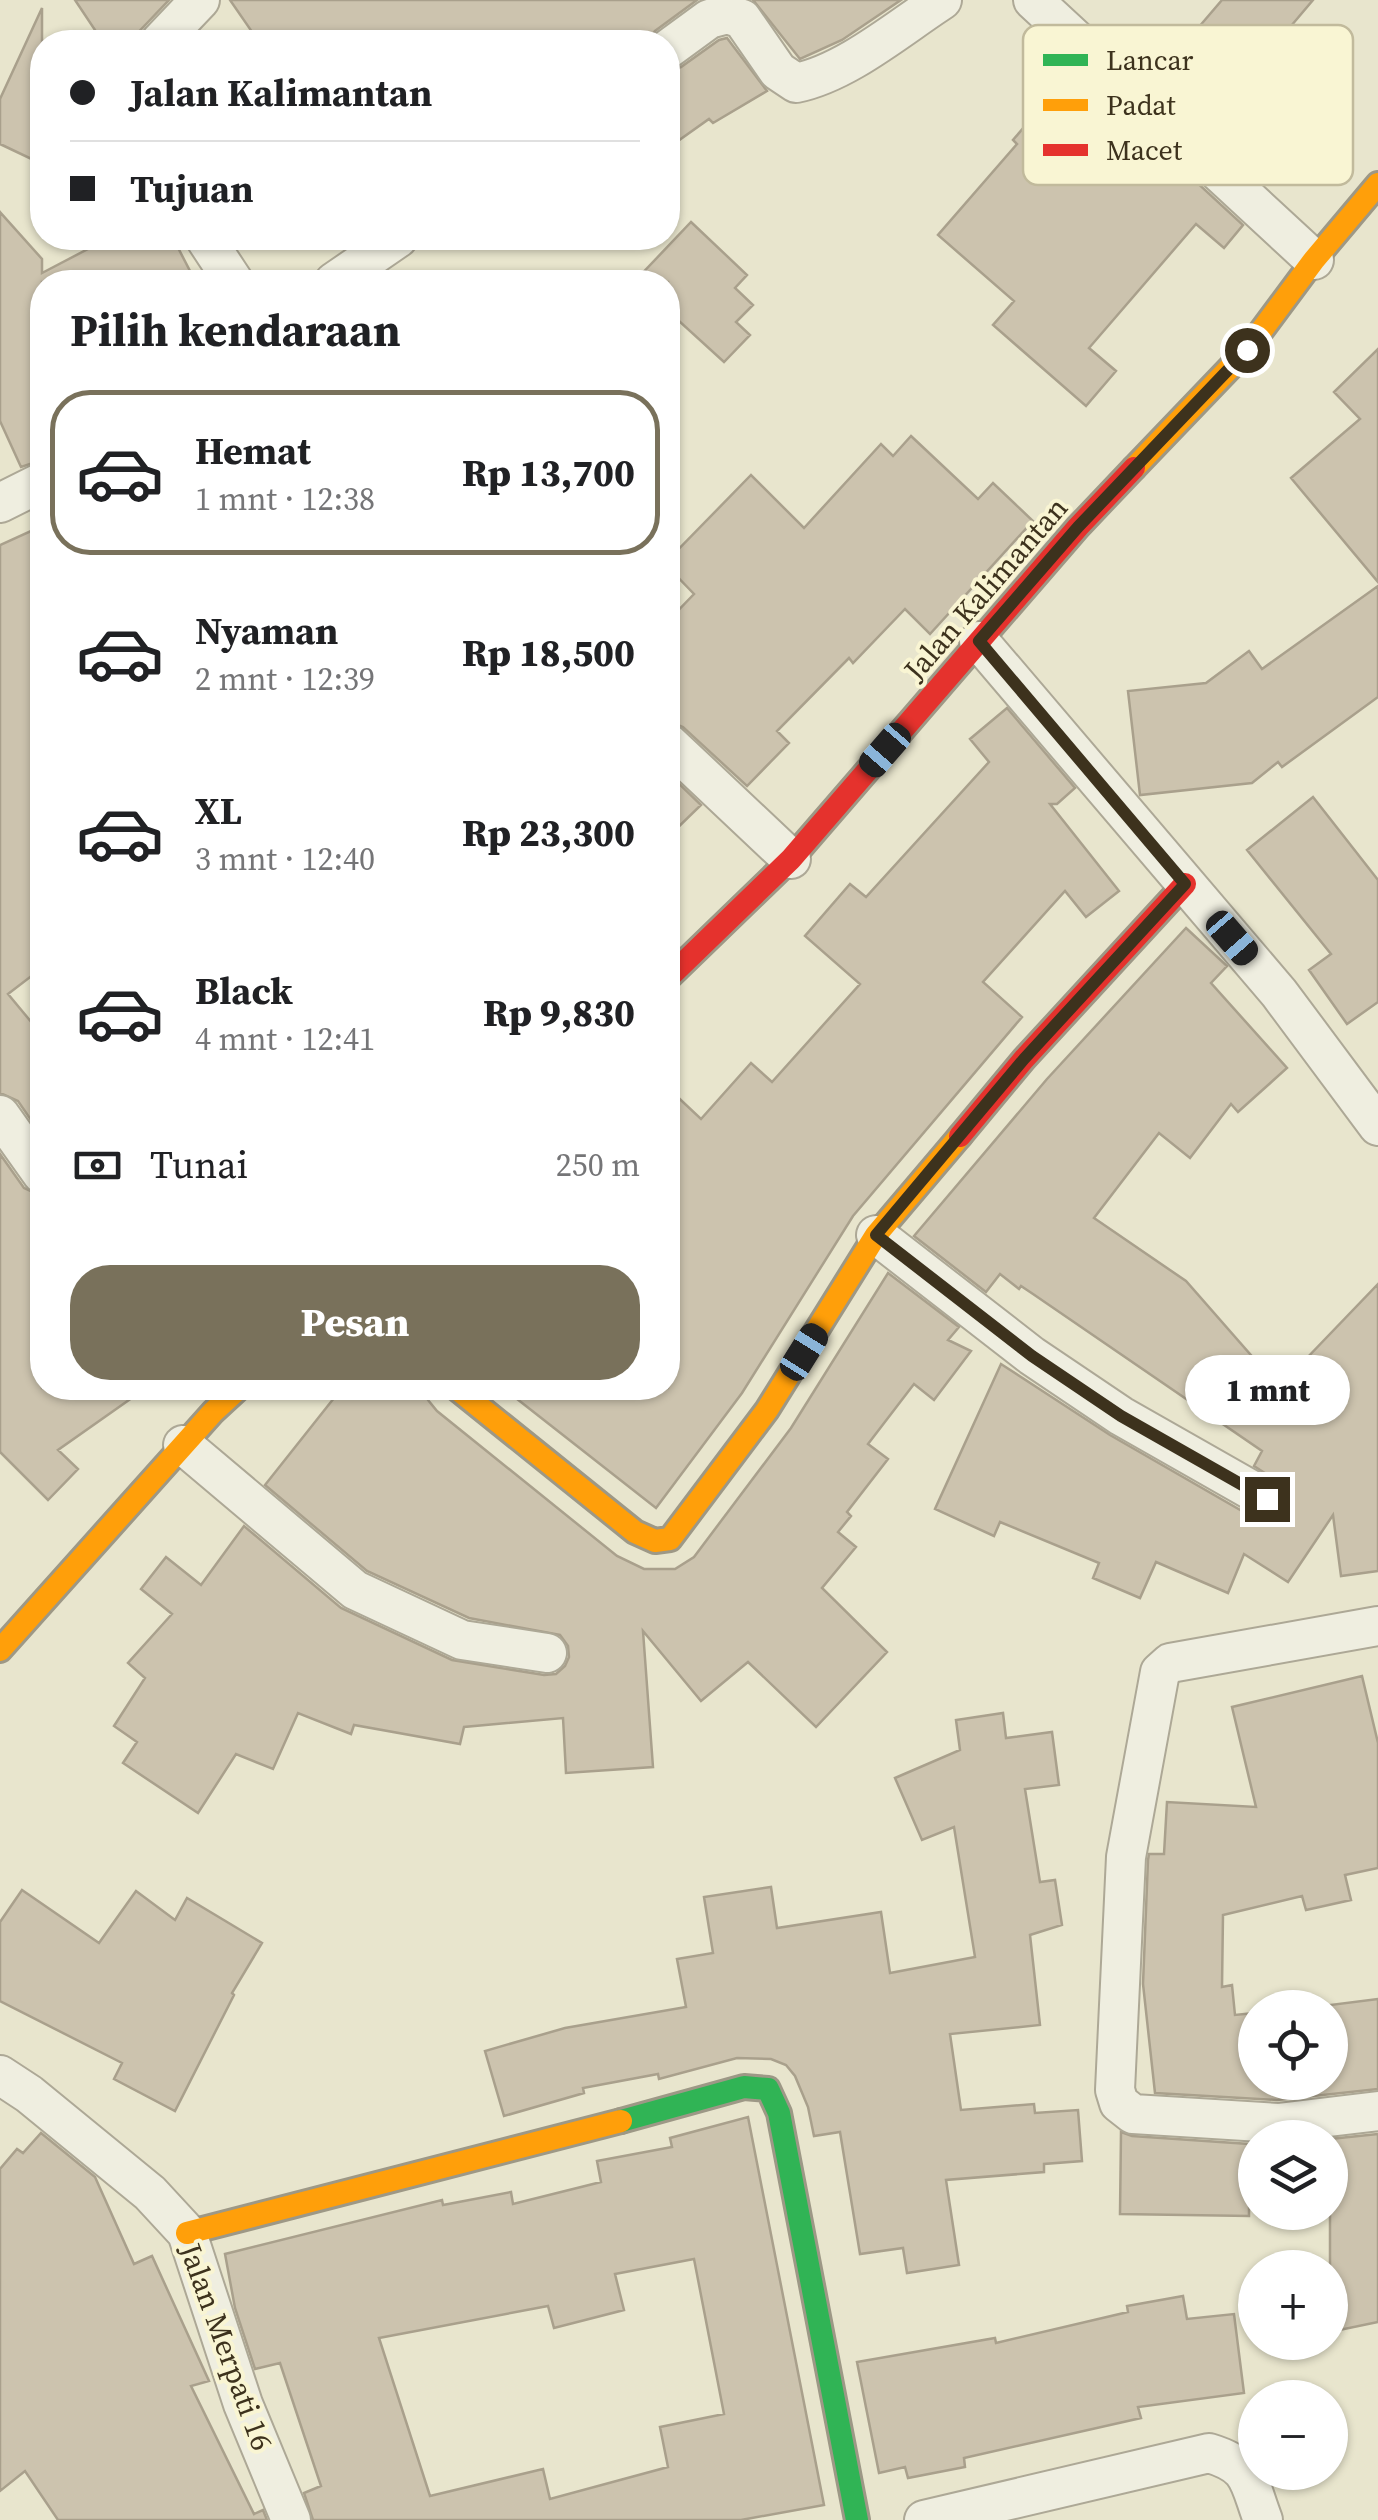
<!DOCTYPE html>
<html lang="id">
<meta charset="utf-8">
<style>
:root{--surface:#fff;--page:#f2f2f2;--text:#202124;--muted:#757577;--line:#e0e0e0;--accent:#79715b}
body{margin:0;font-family:"Source Serif 4",serif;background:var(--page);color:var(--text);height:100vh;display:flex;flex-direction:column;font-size:38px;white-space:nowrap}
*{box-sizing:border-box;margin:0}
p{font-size:32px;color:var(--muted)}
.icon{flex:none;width:55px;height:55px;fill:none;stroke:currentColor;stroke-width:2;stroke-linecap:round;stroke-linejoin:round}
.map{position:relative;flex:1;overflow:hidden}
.sheet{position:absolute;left:30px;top:270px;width:650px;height:1130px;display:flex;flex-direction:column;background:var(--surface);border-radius:40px;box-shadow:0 2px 8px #0004}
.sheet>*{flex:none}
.top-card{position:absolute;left:30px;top:30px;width:650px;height:220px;border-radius:40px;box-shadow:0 2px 8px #0004;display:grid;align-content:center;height:220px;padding:0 40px;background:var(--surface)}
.fabs{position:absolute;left:1238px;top:1990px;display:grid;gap:20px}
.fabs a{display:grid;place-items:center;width:110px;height:110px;border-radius:50%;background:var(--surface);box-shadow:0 2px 8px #0004;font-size:50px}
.end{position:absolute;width:45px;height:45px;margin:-22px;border:12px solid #3d321d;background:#fff;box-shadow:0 0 0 5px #fff}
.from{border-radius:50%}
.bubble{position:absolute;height:70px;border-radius:35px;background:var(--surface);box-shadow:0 2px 8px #0004;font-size:32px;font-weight:800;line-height:70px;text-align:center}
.car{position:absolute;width:30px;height:60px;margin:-30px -15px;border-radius:12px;box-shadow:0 0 8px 2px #0007;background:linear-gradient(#222 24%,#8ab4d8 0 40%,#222 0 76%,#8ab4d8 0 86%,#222 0)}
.top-card b{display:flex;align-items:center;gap:35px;height:95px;font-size:38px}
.top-card b+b{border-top:2px solid var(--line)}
.top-card i{width:25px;height:25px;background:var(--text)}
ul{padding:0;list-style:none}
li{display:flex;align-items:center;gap:30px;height:165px;margin:0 20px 15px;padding:0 20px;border:5px solid transparent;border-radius:40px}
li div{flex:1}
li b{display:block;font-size:38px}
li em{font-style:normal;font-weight:800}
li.selected{border-color:var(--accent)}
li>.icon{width:90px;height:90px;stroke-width:1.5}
h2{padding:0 40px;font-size:45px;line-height:120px}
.pay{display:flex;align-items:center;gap:25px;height:110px;padding:0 40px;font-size:38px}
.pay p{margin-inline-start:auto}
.cta{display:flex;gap:20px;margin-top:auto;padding:20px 40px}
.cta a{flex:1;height:115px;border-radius:40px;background:var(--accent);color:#fff;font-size:40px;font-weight:800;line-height:115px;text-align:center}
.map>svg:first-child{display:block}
.building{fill:#ccc3ae;stroke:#a9a08c;stroke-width:2.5;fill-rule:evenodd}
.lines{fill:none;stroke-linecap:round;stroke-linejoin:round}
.street-casing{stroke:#ada896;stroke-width:42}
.fast-casing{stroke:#9d9886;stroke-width:28}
.slow-casing{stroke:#9d9886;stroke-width:28}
.jam-casing{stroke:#9d9886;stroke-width:28}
.street{stroke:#efeee0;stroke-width:38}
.fast{stroke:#30b455;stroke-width:22}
.slow{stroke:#ff9f0a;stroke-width:22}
.jam{stroke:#e5322d;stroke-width:22}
.route{stroke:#3d321d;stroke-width:12}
.labels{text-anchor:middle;stroke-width:8;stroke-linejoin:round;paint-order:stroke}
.street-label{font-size:30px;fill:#3d321d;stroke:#f9f5d3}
.key{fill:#f9f5d3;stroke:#c1ba9c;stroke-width:2.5}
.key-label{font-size:28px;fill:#3d321d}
</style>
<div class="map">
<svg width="1378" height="2520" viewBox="0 0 1378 2520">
<rect width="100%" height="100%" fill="#e8e5cd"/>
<path class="building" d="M75 0H169L129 42H103Z
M230 0H697L655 31 647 42H259Z
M753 0H901L842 40 800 59Z
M1222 0H1313L1291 26 1343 71 1297 126 1192 35Z
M42 8V164L0 144V99Z
M727 38 767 91 713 123 709 119 668 148V71L681 67 719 40Z
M1074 69 1243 225 1224 248 1196 224 1089 348 1116 371 1086 406 993 325 1014 301 938 235 1017 144 1013 140Z
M0 212 42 259V273L109 238H173L190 271 168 282H42V460L21 467 0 421Z
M691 222 747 275 735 288 753 305 736 322 750 335 724 362 668 311V282H634Z
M1378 349V582L1291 478 1360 419 1334 392Z
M911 436 978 499 993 483 1033 521 930 634 905 609 853 663 849 658 777 731 789 743 747 786 683 727 668 721V621L694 594 668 567V560L751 475 804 528 881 444 893 456Z
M42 526V968L8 994 42 1035V1136L18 1101 0 1093V545Z
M1378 586V697L1282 767 1278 762 1252 783 1140 795 1128 691 1206 683 1249 651 1262 669Z
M1007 708 1075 788 1057 804H1050L1119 891 1086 917 1065 891 983 982 1022 1017 853 1216 742 1393 656 1508 503 1388H668V1088L701 1119 751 1063 772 1082 860 984 805 936 850 884 866 897 989 762 970 739Z
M668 773 701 805 668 837Z
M1313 797 1378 880V1002L1347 1024 1309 970 1331 954 1247 850Z
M1186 928 1227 966 1211 983 1287 1068 1238 1112 1231 1104 1190 1158 1159 1133 1094 1218 1186 1281 1279 1387 1378 1284V1571L1341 1576 1333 1515 1288 1582 1244 1554 1228 1593 1156 1562 1140 1598 1093 1578 1099 1563 1000 1522 994 1536 935 1509 1001 1364 1110 1435 1256 1519 1268 1521 1277 1519 1286 1511 1289 1498 1286 1487 1254 1466 1262 1451 1033 1294 1021 1286 1019 1289 1000 1274 986 1292 914 1236 1047 1079Z
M0 1154 24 1188 42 1196V1388H146L58 1450 78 1469 48 1500 0 1452Z
M888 1273 959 1327 948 1340 971 1351 934 1400 914 1384 868 1444 888 1459 847 1512 851 1516 838 1532 856 1547 822 1588 887 1652 816 1727 748 1662 701 1701 643 1631 653 1767 566 1773 563 1718 464 1727 460 1744 354 1725 351 1734 298 1713 273 1769 236 1754 198 1813 123 1763 137 1742 114 1726 145 1678 128 1663 172 1614 141 1589 166 1557 201 1585 244 1526 341 1608 452 1660 544 1675 556 1674 565 1666 569 1657 568 1646 560 1635 469 1618 367 1571 265 1485 342 1388H427L428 1400 437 1411 617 1556 644 1569H675L694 1557 791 1428Z
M1362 1676 1378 1743V1868L1345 1875 1351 1900 1306 1910 1302 1896 1223 1915 1222 1987 1232 1985 1235 2015 1255 2013V2082H1330V2005L1378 1999V2089L1277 2100 1155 2093 1143 1984 1148 1860 1149 1854H1164L1167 1802 1256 1807 1232 1707Z
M1003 1713 1006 1738 1052 1732 1059 1785 1025 1789 1040 1882 1055 1880 1062 1925 1030 1935 1040 2025 950 2034 961 2110 1034 2104 1035 2113 1078 2110 1082 2161 1044 2164V2172L946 2180 959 2265 907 2273 903 2248 860 2254 840 2132 814 2136 808 2107 795 2076 786 2065 771 2059 737 2058 659 2079 658 2074 583 2088 584 2093 504 2116 485 2051 565 2028 686 2007 677 1959 713 1953 704 1897 771 1887 777 1928 881 1912 890 1973 975 1957 954 1827 922 1840 895 1778 960 1750 956 1720Z
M22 1890 99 1943 136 1891 175 1920 187 1898 262 1943 232 1993 234 1995 175 2111 114 2079 122 2063 0 2001V1922Z
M748 2117 824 2505 741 2520H313L304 2493 321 2486 280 2363 255 2369 235 2308 225 2254 442 2200 443 2205 511 2192 513 2204 601 2182 597 2161 672 2147 670 2138ZM694 2259 724 2414 660 2427 668 2467 550 2499 543 2469 430 2496 379 2338 548 2306 554 2328 624 2310 615 2274Z
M1121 2132 1132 2136 1249 2144V2216L1120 2214Z
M41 2133 95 2177 134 2264 152 2256 209 2381 191 2386 254 2514 263 2510 267 2520H58L25 2471 0 2491V2169L17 2149 23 2153Z
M1378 2134V2322L1330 2332V2139Z
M1183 2296 1187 2319 1234 2314 1244 2393 1138 2407 1141 2418 964 2458 965 2467 908 2478 905 2467 879 2473 857 2362 995 2338 996 2343 1128 2312 1127 2306Z"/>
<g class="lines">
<g class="street-casing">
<path id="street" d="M1033 0 1314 260
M160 42 200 0
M668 49 709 19 728 14 742 19 778 71 796 83C846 73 899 28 942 0
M205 238 234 282
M334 282 398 238
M0 503 42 482
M979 641 1279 993 1378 1126
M668 743 791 859
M0 1115 42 1174
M876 1235 1032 1356 1121 1416 1267 1499
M183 1445 355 1590 462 1640 547 1653
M1378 1626 1170 1663 1160 1672 1126 1857 1115 2090 1119 2103 1133 2114 1278 2123 1378 2111
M0 2075 29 2094 150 2193 187 2233 243 2404 291 2520
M924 2520 1209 2453C1252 2466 1248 2481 1263 2520"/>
</g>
<g class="fast-casing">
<path id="fast" d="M621 2121 744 2087 768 2089 779 2113 857 2520"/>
</g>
<g class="slow-casing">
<path id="slow" d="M1134 468 1247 350 1314 260 1378 184
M456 1388 635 1532 655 1541 670 1539 767 1410 876 1235 960 1136
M0 1650 213 1412 239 1388
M187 2233 621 2121"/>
</g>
<g class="jam-casing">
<path id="jam" d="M668 978 791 859 1078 527 1134 468
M960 1136 1024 1059 1185 884"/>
</g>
<use href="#street" class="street"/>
<use href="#fast" class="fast"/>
<use href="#slow" class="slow"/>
<use href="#jam" class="jam"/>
</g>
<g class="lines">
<path class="route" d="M1247 350 1078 527 979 641 1185 884 1024 1059 876 1235 1032 1356 1121 1416 1267 1499"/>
</g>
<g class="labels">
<g class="street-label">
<text transform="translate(986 589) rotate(-49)" y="10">Jalan Kalimantan</text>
<text transform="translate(226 2347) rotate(70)" y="10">Jalan Merpati 16</text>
</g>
</g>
<rect x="1023" y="25" width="330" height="160" rx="15" class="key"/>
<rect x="1043" y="54" width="45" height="12" fill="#30b455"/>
<rect x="1043" y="99" width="45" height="12" fill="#ff9f0a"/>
<rect x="1043" y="144" width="45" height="12" fill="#e5322d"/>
<g class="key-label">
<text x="1106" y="70">Lancar</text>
<text x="1106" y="115">Padat</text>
<text x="1106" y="160">Macet</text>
</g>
</svg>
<div class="fabs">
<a><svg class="icon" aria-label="locate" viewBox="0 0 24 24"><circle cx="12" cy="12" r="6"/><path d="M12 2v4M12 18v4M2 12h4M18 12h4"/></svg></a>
<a><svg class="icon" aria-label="layers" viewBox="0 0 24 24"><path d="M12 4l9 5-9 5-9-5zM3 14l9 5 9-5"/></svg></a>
<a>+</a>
<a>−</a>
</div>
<i class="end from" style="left:1247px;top:350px"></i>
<i class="end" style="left:1267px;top:1499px"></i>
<div class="bubble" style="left:1185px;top:1355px;width:165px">1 mnt</div>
<i class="car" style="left:885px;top:750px;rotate:221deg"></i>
<i class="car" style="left:1232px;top:938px;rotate:139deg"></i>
<i class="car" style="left:804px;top:1352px;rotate:32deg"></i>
<div class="top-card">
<b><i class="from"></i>Jalan Kalimantan</b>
<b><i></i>Tujuan</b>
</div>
<section class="sheet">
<h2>Pilih kendaraan</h2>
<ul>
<li class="selected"><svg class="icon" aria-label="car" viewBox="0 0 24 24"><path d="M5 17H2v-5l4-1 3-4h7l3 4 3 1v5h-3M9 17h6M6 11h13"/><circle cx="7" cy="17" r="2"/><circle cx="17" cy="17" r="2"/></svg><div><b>Hemat</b><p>1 mnt · 12:38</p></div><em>Rp 13,700</em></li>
<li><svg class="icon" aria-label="car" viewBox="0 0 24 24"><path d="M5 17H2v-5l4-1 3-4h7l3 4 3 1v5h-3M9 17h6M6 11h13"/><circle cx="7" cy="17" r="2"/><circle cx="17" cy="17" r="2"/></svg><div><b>Nyaman</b><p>2 mnt · 12:39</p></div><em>Rp 18,500</em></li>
<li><svg class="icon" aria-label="car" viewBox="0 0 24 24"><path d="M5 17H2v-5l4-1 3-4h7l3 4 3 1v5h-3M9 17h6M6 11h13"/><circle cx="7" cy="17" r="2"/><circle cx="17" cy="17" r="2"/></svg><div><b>XL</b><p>3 mnt · 12:40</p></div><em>Rp 23,300</em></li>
<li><svg class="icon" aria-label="car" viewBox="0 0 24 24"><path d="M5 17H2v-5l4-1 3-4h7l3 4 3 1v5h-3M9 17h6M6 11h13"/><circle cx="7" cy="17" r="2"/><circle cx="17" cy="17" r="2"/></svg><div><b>Black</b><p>4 mnt · 12:41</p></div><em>Rp 9,830</em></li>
</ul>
<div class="pay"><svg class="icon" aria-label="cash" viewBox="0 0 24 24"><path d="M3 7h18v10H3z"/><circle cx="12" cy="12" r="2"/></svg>Tunai<p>250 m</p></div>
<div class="cta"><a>Pesan</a></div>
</section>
</div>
